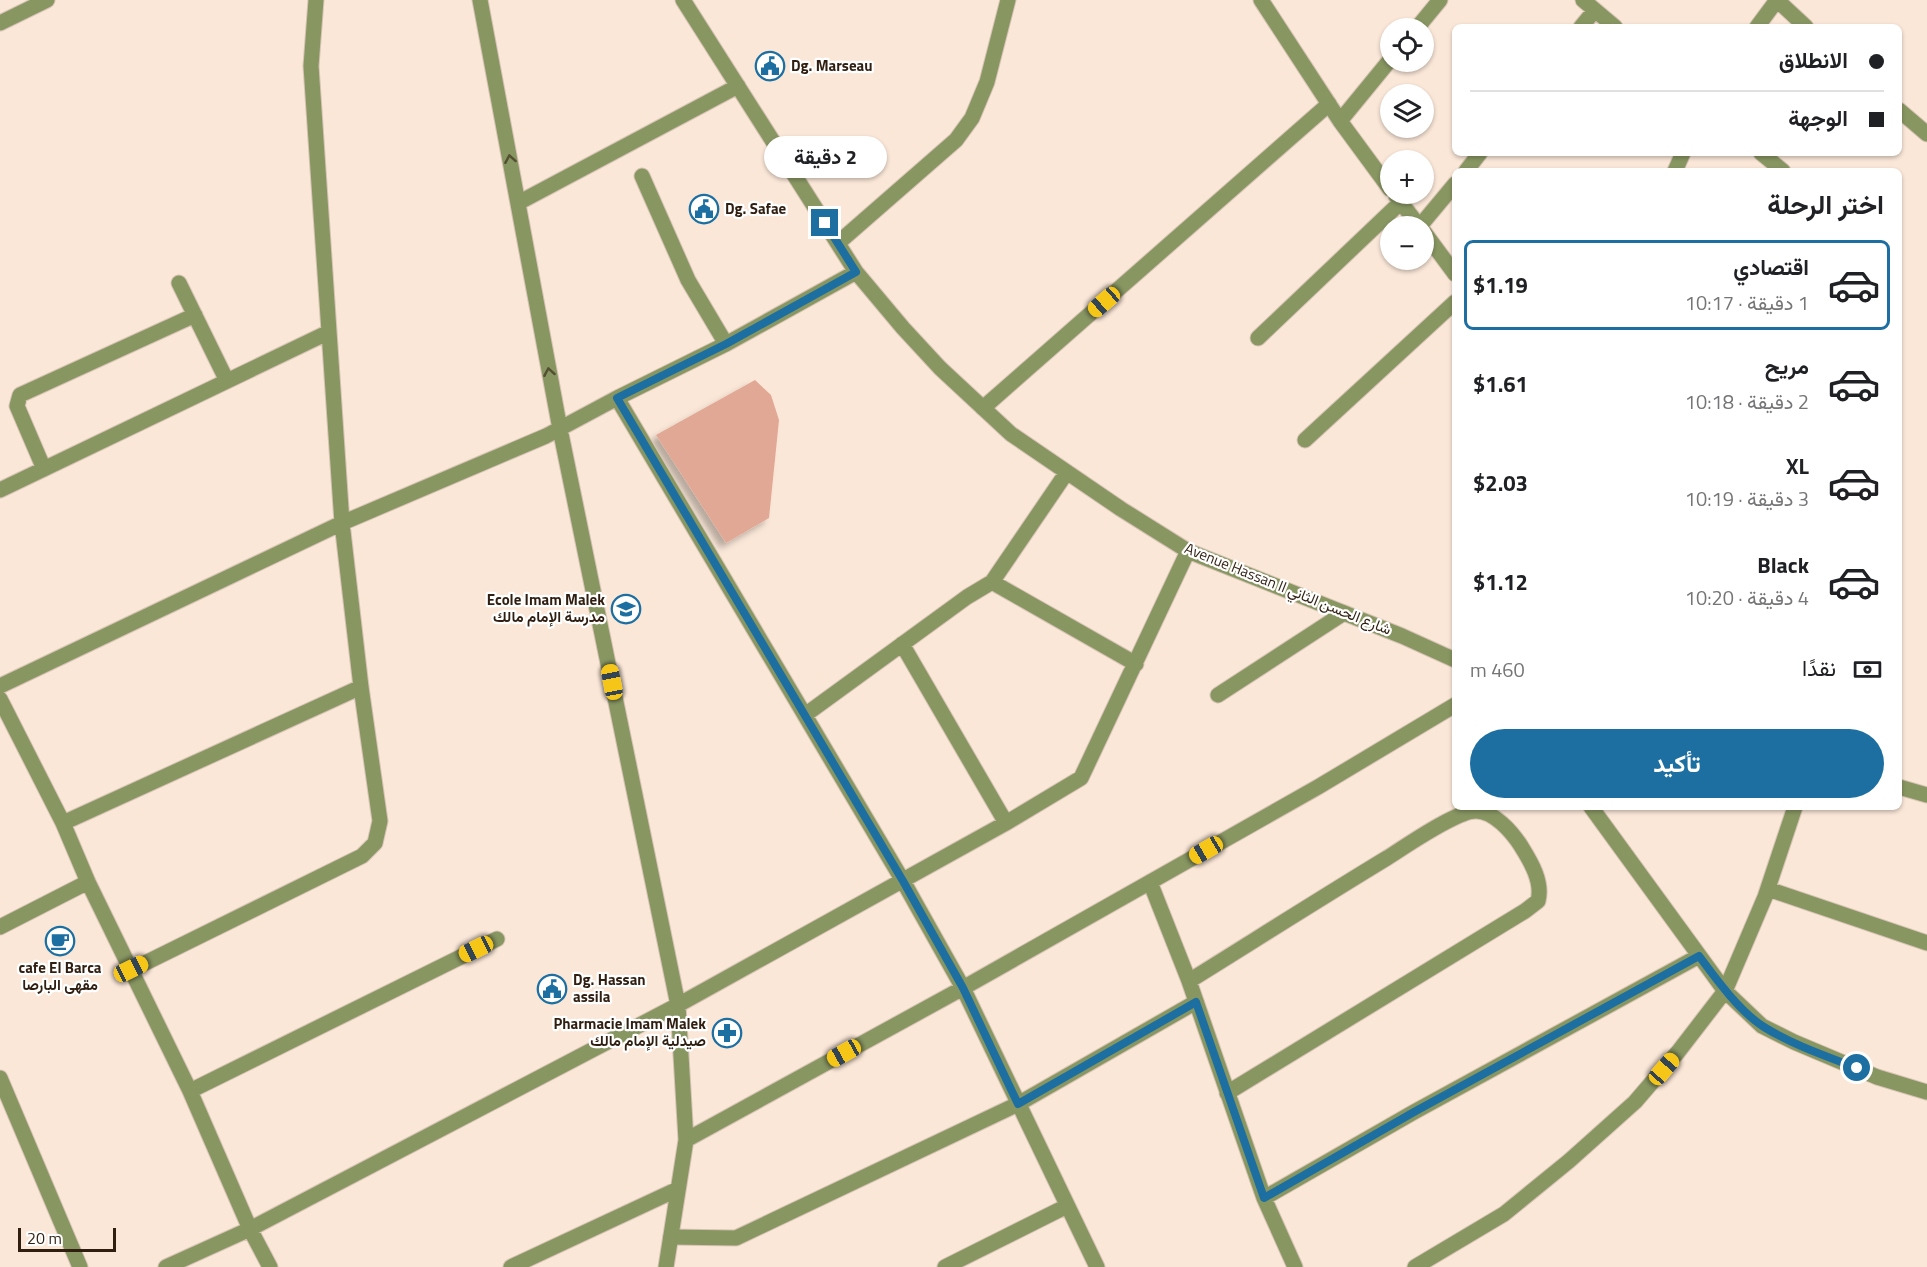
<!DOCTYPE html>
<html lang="ar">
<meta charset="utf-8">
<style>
:root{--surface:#fff;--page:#f2f2f2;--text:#202124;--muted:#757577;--line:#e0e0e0;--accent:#1c6fa0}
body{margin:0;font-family:"Titillium Web",Vazirmatn,sans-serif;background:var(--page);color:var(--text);direction:rtl;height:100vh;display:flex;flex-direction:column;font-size:22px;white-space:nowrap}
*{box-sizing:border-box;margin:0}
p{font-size:20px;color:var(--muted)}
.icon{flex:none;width:33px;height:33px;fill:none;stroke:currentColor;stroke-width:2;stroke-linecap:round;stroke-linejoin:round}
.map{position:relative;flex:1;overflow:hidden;direction:ltr}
.side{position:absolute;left:1452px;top:168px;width:450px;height:642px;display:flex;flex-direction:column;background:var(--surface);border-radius:9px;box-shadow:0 2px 4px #0004;direction:rtl}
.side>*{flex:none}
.banner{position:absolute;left:1452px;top:24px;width:450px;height:132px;border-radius:9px;box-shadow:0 2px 4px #0004;direction:rtl;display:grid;align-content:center;height:132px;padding:0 18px;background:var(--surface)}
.controls{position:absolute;left:1380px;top:18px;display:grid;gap:12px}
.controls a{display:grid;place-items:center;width:54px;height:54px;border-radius:50%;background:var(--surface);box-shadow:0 2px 4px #0004;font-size:30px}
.scale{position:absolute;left:18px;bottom:15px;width:98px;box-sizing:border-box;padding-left:6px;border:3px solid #301f11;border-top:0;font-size:16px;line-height:21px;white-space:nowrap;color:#301f11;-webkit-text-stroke:4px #fff;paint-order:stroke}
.end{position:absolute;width:27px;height:27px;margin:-14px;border:8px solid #1c6fa0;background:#fff;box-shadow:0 0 0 3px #fff}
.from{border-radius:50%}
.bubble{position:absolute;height:42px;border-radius:21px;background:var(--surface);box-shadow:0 2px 4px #0004;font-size:20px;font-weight:700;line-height:42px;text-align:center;direction:rtl}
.car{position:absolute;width:18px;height:36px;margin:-18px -9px;border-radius:8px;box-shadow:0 0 4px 2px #0007;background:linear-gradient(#f5c518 24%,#345 0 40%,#f5c518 0 76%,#345 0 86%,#f5c518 0)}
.banner b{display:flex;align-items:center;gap:21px;height:57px;font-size:22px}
.banner b+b{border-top:2px solid var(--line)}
.banner i{width:15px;height:15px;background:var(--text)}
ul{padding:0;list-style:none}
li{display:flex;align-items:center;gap:18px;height:90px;margin:0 12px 9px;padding:0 6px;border:3px solid transparent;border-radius:9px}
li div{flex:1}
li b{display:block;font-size:22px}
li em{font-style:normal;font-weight:700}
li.current{border-color:var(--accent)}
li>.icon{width:54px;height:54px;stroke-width:1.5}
h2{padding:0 18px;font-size:27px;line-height:72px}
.pay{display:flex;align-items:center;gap:15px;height:66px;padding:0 18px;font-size:22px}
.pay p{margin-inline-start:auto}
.primary-button{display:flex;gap:12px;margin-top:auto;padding:12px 18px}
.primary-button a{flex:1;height:69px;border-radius:36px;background:var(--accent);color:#fff;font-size:24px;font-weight:700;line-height:69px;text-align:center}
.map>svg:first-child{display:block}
.building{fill:#e1a995;filter:url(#shadow)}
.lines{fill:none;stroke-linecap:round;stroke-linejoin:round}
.lane-casing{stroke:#d6c3b4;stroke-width:17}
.street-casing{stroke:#d6c3b4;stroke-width:17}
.lane{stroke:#889662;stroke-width:15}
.street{stroke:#889662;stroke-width:15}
.oneway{stroke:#534f31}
.route{stroke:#1c6fa0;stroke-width:8}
.labels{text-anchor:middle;stroke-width:4.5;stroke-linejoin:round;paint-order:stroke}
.poi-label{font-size:15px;font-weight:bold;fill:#301f11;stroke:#fff;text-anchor:start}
.street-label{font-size:15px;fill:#301f11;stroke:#fff}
</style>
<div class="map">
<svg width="1927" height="1267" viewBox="0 0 1927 1267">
<defs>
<filter id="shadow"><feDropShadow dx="-5.5" dy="5.5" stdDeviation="3" flood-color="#0004"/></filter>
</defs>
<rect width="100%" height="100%" fill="#fae7d8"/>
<path class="building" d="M755 380 771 395 779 420 769 518 726 543 656 435Z"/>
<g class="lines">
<g class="lane-casing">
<path id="lane" d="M983 408 1329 104
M1305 440 1455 302
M1218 695 1344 613
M671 1237 736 1238 1018 1104 1196 1002"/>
</g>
<g class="street-casing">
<path id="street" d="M480 0 560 429 678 1005 686 1140 666 1267
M683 0 856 272 903 328 940 368 1011 434 1121 509 1188 551 1402 636 1455 660
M1261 0 1340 121 1390 189
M1583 0 1615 27
M1777 0 1806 27
M0 23 47 0
M1581 27 1595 10
M1757 27 1777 0
M1417 28 1440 0
M1899 110 1927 134
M1340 121 1390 60
M1761 153 1783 171
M1466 171 1480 153
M1675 171 1683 153
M642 176 688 280 726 344
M1396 196 1419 226
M518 203 738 86
M1420 226 1455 184
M1424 232 1455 274
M838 243 956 140 972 118 987 82 1008 0
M179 283 227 381
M1258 338 1401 202
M617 398 903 881 963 988 1097 1267
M44 469 17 406 20 395 195 315
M0 490 329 332
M992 582 1136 664
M902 644 1006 823
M0 686 342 523 546 436 617 398 726 344 856 272
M0 699 63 823 88 882 190 1091 250 1229 270 1267
M805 715 967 597 992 582 1067 472
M1899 787 1927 795
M1591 807 1725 991 1762 1026 1794 1042 1877 1077 1927 1092
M63 823 361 687
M1150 882 1189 981 1264 1198 1295 1267
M1768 889 1927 943
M0 927 88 882
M131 970 362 856 375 843 380 821 361 687 342 523 311 66 316 0
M1189 981C1255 940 1321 898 1387 858 1406 846 1456 811 1476 811 1494 811 1512 832 1521 846 1531 862 1543 882 1538 901L1525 911 1227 1093
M0 1078 80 1267
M190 1091 497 939
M686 1140 963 988 1318 787 1455 705
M1264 1198 1414 1112 1699 956
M166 1267 250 1229 678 1005 1006 823 1081 778 1188 551
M511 1267 678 1189
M945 1267 1067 1206
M1415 1267 1504 1214 1569 1161 1635 1102 1678 1052 1725 991 1765 897 1795 807"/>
</g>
<use href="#lane" class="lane"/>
<use href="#street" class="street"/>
</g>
<defs><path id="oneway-chevron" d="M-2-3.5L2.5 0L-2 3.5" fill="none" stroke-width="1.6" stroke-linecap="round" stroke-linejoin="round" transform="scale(1.5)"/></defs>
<g class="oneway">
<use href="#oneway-chevron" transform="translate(510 159) rotate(-100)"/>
<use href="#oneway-chevron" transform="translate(549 372) rotate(-100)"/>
</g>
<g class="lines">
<path class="route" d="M825 223 856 272 726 344 617 398 903 881 963 988 1018 1104 1196 1002 1264 1198 1414 1112 1699 956C1716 979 1740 1012 1764 1027 1793 1045 1826 1056 1857 1068"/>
</g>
<defs>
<g id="civic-ring" transform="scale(1.5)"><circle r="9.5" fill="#fff" stroke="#1c6fa0" stroke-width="1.5"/><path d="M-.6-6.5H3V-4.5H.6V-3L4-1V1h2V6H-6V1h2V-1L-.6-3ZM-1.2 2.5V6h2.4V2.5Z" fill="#1c6fa0"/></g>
<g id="school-ring" transform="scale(1.5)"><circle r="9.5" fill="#fff" stroke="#1c6fa0" stroke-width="1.5"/><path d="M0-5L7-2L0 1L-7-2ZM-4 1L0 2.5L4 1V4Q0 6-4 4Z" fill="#1c6fa0"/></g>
<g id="cafe-ring" transform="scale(1.5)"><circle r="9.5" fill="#fff" stroke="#1c6fa0" stroke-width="1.5"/><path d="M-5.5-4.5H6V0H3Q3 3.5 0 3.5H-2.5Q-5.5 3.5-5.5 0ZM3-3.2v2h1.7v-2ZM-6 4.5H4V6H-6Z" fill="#1c6fa0"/></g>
<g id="pharmacy-ring" transform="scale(1.5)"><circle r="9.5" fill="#fff" stroke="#1c6fa0" stroke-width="1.5"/><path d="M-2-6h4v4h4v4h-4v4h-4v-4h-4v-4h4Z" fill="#1c6fa0"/></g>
</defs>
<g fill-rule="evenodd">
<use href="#civic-ring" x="770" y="66"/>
<use href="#civic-ring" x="704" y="209"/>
<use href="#school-ring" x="626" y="609"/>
<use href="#cafe-ring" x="60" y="941"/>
<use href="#civic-ring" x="552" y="989"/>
<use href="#pharmacy-ring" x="727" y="1033"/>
</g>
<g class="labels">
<g class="poi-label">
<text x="791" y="71">Dg. Marseau</text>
<text x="725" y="214">Dg. Safae</text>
<text x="605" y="605" text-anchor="end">Ecole Imam Malek<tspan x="605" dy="17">مدرسة الإمام مالك</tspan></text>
<text x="60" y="973" text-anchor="middle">cafe El Barca<tspan x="60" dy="17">مقهى البارصا</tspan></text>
<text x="573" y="985">Dg. Hassan<tspan x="573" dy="17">assila</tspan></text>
<text x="706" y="1029" text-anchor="end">Pharmacie Imam Malek<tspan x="706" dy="17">صيدلية الإمام مالك</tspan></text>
</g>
<g class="street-label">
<text transform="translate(1288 589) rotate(22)" y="5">Avenue Hassan II شارع الحسن الثاني</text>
</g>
</g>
</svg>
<div class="controls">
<a><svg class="icon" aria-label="locate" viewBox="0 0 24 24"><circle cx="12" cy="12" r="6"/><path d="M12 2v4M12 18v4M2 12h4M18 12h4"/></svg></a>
<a><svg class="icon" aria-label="layers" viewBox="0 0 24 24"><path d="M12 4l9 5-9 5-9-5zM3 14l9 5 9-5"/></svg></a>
<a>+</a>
<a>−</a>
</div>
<div class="scale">20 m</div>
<i class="end from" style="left:1857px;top:1068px"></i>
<i class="end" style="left:825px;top:223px"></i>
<div class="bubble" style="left:764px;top:136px;width:123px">2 دقيقة</div>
<i class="car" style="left:1104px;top:302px;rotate:229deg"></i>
<i class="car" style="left:612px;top:682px;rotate:349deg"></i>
<i class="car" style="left:1206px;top:850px;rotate:240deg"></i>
<i class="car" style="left:476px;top:949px;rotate:244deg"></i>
<i class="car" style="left:131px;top:969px;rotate:64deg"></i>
<i class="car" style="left:844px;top:1053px;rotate:241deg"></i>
<i class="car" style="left:1664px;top:1069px;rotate:41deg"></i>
<div class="banner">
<b><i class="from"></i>الانطلاق</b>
<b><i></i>الوجهة</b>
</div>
<section class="side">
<h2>اختر الرحلة</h2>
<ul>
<li class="current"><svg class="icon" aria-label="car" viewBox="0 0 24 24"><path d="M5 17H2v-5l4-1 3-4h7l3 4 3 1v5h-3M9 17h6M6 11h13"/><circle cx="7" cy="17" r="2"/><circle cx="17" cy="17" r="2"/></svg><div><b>اقتصادي</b><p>1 دقيقة · 10:17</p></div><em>$1.19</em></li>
<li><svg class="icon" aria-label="car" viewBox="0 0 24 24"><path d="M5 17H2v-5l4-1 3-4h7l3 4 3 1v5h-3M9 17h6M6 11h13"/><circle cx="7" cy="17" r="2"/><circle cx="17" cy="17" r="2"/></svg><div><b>مريح</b><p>2 دقيقة · 10:18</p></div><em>$1.61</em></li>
<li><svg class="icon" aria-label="car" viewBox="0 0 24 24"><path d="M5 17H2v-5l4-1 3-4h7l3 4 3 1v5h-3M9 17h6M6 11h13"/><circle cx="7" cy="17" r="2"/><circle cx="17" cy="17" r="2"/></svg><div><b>XL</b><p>3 دقيقة · 10:19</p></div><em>$2.03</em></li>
<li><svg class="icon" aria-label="car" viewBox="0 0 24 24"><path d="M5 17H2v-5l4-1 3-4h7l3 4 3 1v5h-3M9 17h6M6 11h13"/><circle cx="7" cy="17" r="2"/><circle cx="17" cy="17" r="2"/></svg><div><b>Black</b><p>4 دقيقة · 10:20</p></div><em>$1.12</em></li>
</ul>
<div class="pay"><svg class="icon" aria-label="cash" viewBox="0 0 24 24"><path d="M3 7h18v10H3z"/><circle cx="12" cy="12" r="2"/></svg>نقدًا<p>460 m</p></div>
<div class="primary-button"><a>تأكيد</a></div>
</section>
</div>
